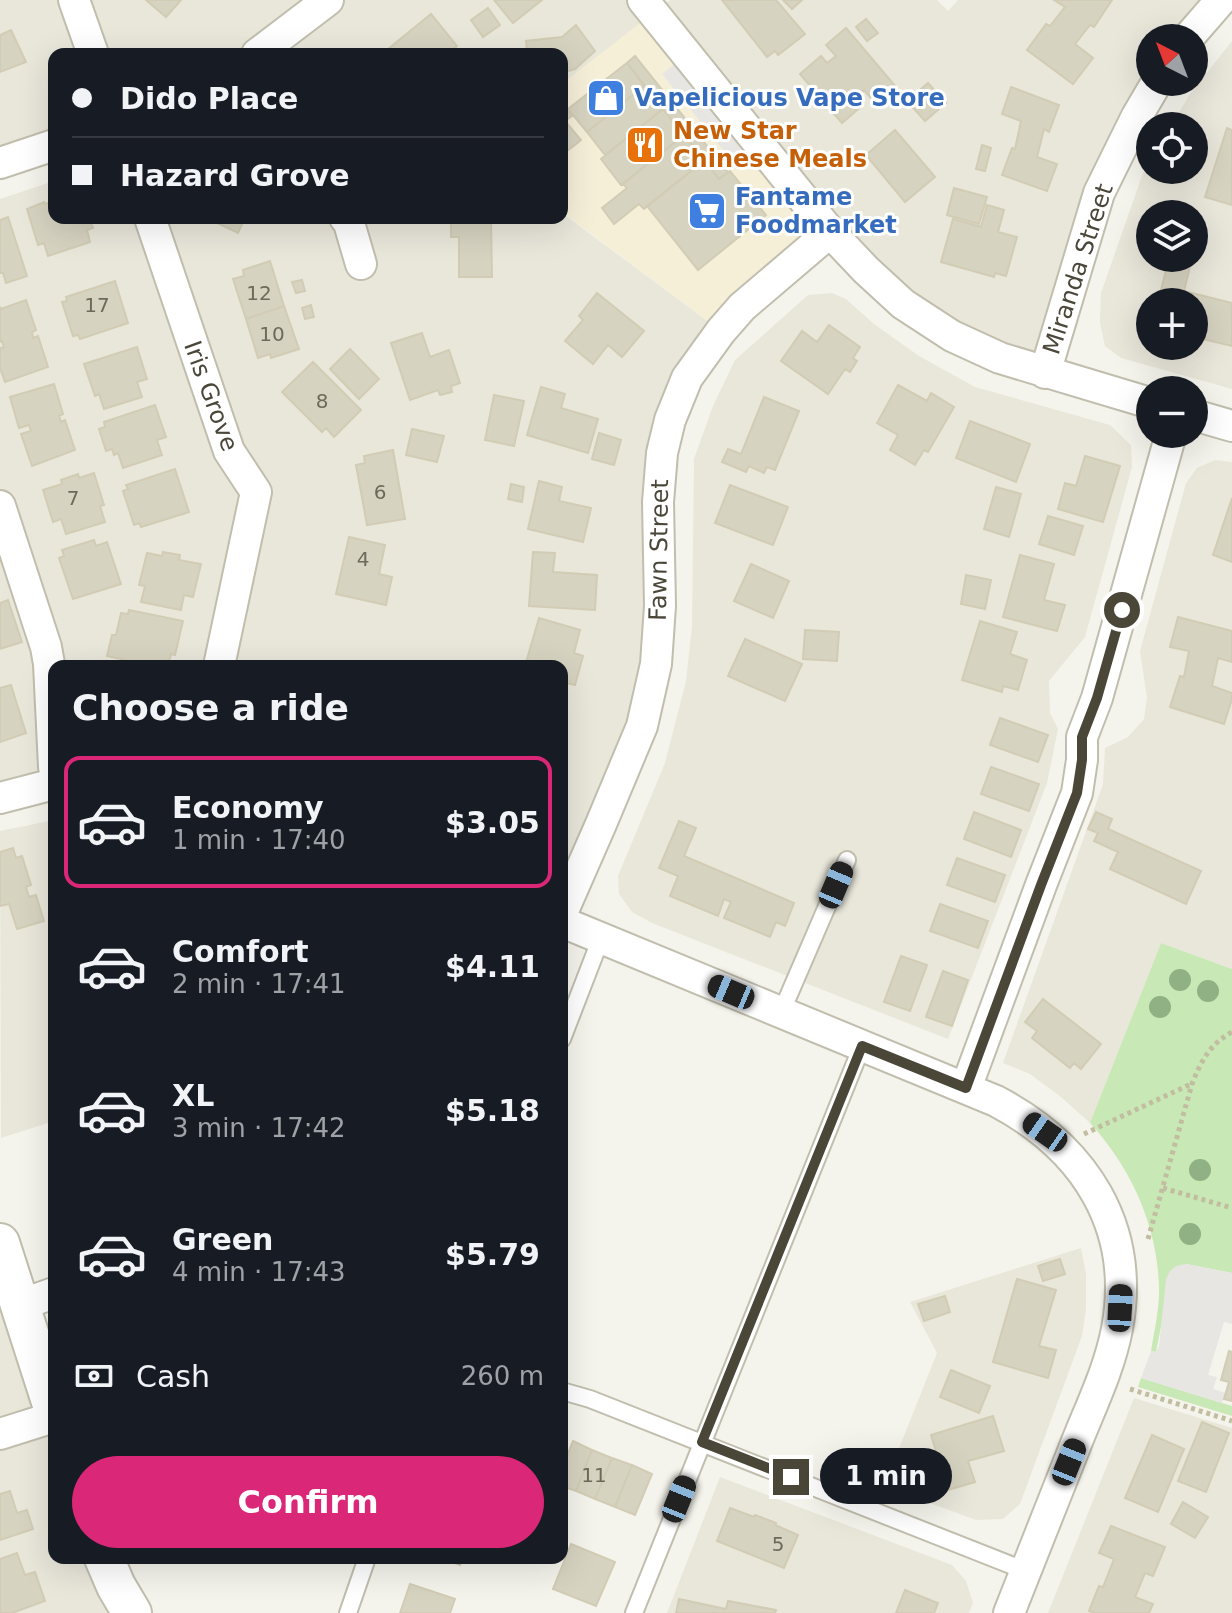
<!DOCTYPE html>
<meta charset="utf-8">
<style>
:root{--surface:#171b24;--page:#242831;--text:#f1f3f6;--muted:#9ea1a6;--line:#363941;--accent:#db2777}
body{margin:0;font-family:"DejaVu Sans",sans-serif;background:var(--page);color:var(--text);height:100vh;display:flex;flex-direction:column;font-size:30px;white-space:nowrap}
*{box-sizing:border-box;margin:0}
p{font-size:26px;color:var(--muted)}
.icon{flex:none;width:44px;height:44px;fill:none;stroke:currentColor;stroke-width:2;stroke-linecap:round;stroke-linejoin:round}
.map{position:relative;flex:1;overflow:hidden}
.panel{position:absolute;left:48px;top:660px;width:520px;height:904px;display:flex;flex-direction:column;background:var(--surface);border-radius:16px;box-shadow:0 8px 32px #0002}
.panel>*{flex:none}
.banner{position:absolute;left:48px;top:48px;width:520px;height:176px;border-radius:16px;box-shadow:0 8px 32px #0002;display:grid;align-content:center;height:176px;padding:0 24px;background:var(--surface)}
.needle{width:52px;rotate:318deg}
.fabs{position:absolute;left:1136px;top:24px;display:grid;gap:16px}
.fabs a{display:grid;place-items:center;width:72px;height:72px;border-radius:50%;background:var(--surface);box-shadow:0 8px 32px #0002;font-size:40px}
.end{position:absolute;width:36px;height:36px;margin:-18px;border:10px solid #4a4739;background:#fff;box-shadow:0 0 0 4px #fff}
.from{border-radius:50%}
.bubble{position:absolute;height:56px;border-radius:28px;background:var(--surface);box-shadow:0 8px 32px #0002;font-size:26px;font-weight:700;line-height:56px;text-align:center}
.car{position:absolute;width:24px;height:48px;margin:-24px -12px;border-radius:10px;box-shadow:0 0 6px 2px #0007;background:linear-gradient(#222 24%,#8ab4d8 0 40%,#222 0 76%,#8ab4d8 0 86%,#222 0)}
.banner b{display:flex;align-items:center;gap:28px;height:76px;font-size:30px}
.banner b+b{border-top:2px solid var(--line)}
.banner i{width:20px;height:20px;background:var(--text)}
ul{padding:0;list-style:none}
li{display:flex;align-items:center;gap:24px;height:132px;margin:0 16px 12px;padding:0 8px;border:4px solid transparent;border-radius:16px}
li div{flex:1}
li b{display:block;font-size:30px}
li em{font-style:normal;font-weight:700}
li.active{border-color:var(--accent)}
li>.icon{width:72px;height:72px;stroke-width:1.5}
h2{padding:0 24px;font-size:36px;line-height:96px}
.pay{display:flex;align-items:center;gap:20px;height:88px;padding:0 24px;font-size:30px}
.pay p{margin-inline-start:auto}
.action{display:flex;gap:16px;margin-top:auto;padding:16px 24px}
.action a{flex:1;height:92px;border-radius:48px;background:var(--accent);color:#fff;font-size:32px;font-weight:700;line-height:92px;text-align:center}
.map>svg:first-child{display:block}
.residential{fill:#e9e7da;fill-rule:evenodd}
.commercial{fill:#f6efd8}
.green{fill:#c8e8b6}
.parking{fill:#e7e6e3}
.building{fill:#d7d3c1;stroke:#d2ccb4;stroke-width:2}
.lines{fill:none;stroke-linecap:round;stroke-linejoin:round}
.service-casing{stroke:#c1beae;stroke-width:20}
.minor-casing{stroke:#c1beae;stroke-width:34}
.tertiary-casing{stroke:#c1beae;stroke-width:42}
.path{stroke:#c2bda0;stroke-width:5;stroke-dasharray:4 4;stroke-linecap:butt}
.service{stroke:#fff;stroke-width:16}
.minor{stroke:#fff;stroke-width:30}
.tertiary{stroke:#fff;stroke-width:38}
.tree{fill:#8fb183}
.route{stroke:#4a4739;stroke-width:10}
.labels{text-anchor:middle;stroke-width:6;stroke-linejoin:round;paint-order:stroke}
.number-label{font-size:20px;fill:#6d6a5b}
.shop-label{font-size:24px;font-weight:bold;fill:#366cbe;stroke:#fff;text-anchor:start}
.food-label{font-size:24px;font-weight:bold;fill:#c56008;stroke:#fff;text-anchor:start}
.street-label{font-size:24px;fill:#4a4739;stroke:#fff}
</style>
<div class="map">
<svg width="1232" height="1613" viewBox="0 0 1232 1613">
<rect width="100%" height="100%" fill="#f5f4ec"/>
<path class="residential" d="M0 0H643L654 13 670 0H937L948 11 958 0H1221L1188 38H1150V82L1045 373 903 304 654 13 562 84V54H54V145L0 163Z
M1232 41V389L1121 358 1105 346 1100 323 1101 293 1143 173 1150 162V170H1194V126H1171L1190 94ZM1150 214H1194V258H1150ZM1150 302H1194V346H1150Z
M54 181V218H562V213L721 331 670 420 656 664 562 913V666H54V784L0 798V199Z
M832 293 846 299 874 324 919 356 975 387 1110 425 1131 445 1132 467 1085 637 1049 681 1050 713 1058 729 1047 783 948 1039 652 923 632 912 619 894 618 876 665 763 686 681 692 626 694 459 713 406 735 360 808 295Z
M1215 460 1232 462V969L1161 943 1090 1123 1061 1097 1030 1074 1003 1063 1103 784 1105 748 1128 737 1144 719 1147 698 1140 651 1186 483 1197 468Z
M54 820V1121L1 1138 0 831Z
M0 1243 54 1411V1558H104L132 1613H0Z
M1081 1248 1086 1274V1309L1082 1336 1020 1504 1003 1519 976 1520 884 1486 937 1353 910 1302Z
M1134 1398 1232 1428V1613H1048Z
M720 1477 952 1565 966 1581 973 1603 969 1613H667Z"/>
<path class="commercial" d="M653 13 830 232 721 331 562 212V84Z"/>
<path class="green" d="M1161 943 1232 969V1273L1186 1264 1164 1311 1156 1352 1151 1351C1154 1333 1158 1315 1159 1296 1160 1231 1133 1170 1090 1123Z
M1141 1378 1232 1406V1416L1138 1387Z"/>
<path class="parking" d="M687 54 762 147 746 159 722 165 712 153 723 150 662 74Z
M1186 1264 1232 1273V1324L1224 1322 1208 1375 1217 1377 1213 1389 1226 1393 1222 1403 1141 1378 1151 1351 1156 1352 1159 1346 1166 1279 1170 1271 1176 1266Z"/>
<path class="building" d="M146 0H181L166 17Z
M494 0H542L513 23Z
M722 0H776L805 34 778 55 775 51 767 57Z
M783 0H802L792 9Z
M1054 0H1112L1094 27 1090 25 1075 44 1093 58 1073 84 1027 50 1046 24 1050 26 1065 7Z
M488 8 500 25 483 37 471 20Z
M431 14 457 46 447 54H382Z
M866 19 878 33 867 41 856 27Z
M576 25 595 51 575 69 562 73V54H509L527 51 526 41 562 37Z
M846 28 896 87 876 104 864 90 856 97 863 105 842 123 800 74 821 56 827 63 836 56 826 45Z
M11 30 26 62 0 72V35Z
M635 56 728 172 719 179 627 63Z
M627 63 644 86 587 132 568 109Z
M928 83 946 103 925 121 907 101Z
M644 86 663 109 605 155 587 132Z
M1011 87 1059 105 1049 132 1044 129 1037 157 1057 164 1047 191 1002 175 1012 148 1015 149 1021 121 1002 114Z
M562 104 572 116 565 121 581 140 562 155Z
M663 109 684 135 621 185 601 159Z
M1227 128 1232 130V205L1205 197Z
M895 130 935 177 905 202 866 155Z
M684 135 705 160 644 209 639 204 614 224 602 208 627 188 623 184Z
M982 145 991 148 985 171 976 169Z
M705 160 719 179 730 171 766 215 698 270 647 206Z
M954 188 987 197 979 224 947 215Z
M54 201V218H89L93 228 87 230 90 242 48 256 44 243 38 245 27 209 44 202 45 204Z
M987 205 1004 210 998 232 1017 237 1006 276 995 273 994 277 941 262 953 219 981 227Z
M8 217 27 276 6 283 3 273H0V220Z
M219 218H245L238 233 217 223Z
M451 218H491L492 277H459V237H451Z
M1169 258H1192L1184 291 1232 303V346L1194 337V302H1158Z
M270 261 284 306 246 319 233 279 244 276 243 270Z
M302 280 305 291 296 293 292 282Z
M115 281 128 323 80 339 78 335 73 336 62 302 67 301 66 297Z
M597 293 644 331 622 357 608 345 593 364 565 341 583 320 579 316Z
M26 300 36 330 32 332 33 338 38 336 48 367 5 382 0 368V348L4 347 2 341 0 342V307L1 309Z
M311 305 314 317 305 319 302 308Z
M284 306 299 349 271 358 270 354 258 358 246 319Z
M829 325 860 347 853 358 857 361 850 372 845 369 828 394 781 361 802 331 817 342Z
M422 333 430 357 449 350 460 383 451 386 452 392 440 395 438 390 410 400 391 343Z
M137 347 147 379 137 382 142 397 104 409 99 394 95 396 84 364Z
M350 349 379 379 359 399 330 369Z
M313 362 361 410 334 437 326 428 322 432 282 392Z
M54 384 63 414 59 416 61 422 65 420 75 450 32 466 21 434 31 431 29 425 19 428 10 397Z
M898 385 927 401 931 393 954 407 928 452 924 450 915 465 890 450 898 435 877 423Z
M541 387 565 394 561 408 598 419 588 453 527 435Z
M494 395 524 401 514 446 485 440Z
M764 397 799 411 775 470 767 467 764 473 749 466 746 472 722 462 728 449 741 454Z
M155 405 166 437 157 440 162 455 123 468 118 453 114 455 112 449 106 451 99 429 105 427 104 422Z
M970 421 1030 444 1016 482 956 458Z
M412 429 444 436 437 462 406 455Z
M599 433 621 440 614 465 592 459Z
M393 450 405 519 367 525 356 465 365 463 364 456Z
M1085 456 1120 466 1103 522 1058 509 1065 483 1076 486Z
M175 469 189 512 141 527 139 523 134 525 123 491 128 489 126 485Z
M94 473 104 505 100 506 105 522 66 534 61 519 53 522 43 490 62 484 61 480 78 474 79 478Z
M539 481 562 487 559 501 591 508 583 542 528 529Z
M511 484 524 487 522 502 508 499Z
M730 485 788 507 773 545 715 523Z
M996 487 1021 494 1009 537 984 529Z
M1232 498V562L1213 555Z
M1048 516 1083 526 1074 555 1039 544Z
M349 537 385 545 379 574 392 577 386 605 336 594Z
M94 540 96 546 107 542 121 584 73 599 59 558 64 556 62 550Z
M163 552 180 555 179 560 201 564 193 597 184 595 181 610 141 602 145 586 139 585 147 553 162 556Z
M533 552 555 553 553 572 597 575 595 610 529 606Z
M1020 555 1054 564 1044 600 1065 605 1057 631 1003 617Z
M751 564 789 581 773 618 734 601Z
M966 575 991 580 985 609 961 604Z
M8 600 22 642 0 649V603Z
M129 610 183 621 175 655 171 654 168 666H152L107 656 112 635H116L121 613 128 614Z
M1178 617 1232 631V662L1218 658 1212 686 1232 693V699L1224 724 1170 707 1180 676 1184 677 1189 651 1170 647Z
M539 618 580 630 574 653 583 656 575 685 562 682V666H525Z
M980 621 1017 632 1010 654 1027 660 1018 690 1003 686 1002 692 962 680Z
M805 630 839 632 837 661 803 659Z
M745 639 802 664 785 701 728 676Z
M11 685 26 733 0 742V688Z
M1000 718 1048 735 1038 762 990 745Z
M991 767 1039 784 1029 811 981 794Z
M974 812 1021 830 1011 857 964 839Z
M1096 812 1112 819 1108 829 1201 871 1186 904 1110 869 1118 852 1094 841 1098 833 1088 829Z
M679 821 696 828 684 856 794 903 785 926 776 922 770 937 724 918 731 902 724 899 718 916 670 896 678 876 659 868Z
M13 848 16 858 22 856 31 885 26 887 29 897 36 895 44 921 17 929 9 904 0 906V852Z
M957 858 1005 875 995 902 947 885Z
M940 904 988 921 978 948 930 931Z
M901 956 927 965 910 1011 884 1002Z
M943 971 968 980 952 1026 926 1017Z
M1043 999 1101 1044 1081 1069 1074 1063 1070 1068 1032 1038 1037 1031 1025 1022Z
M1060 1259 1065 1274 1043 1281 1038 1266Z
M1017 1279 1056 1290 1039 1346 1056 1350 1048 1378 993 1362Z
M945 1296 950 1312 924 1321 918 1304Z
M1229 1351 1232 1352V1401L1224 1399 1229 1382 1221 1380Z
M951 1370 990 1386 979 1413 940 1397Z
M993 1416 1004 1451 968 1461 975 1482 948 1490 931 1435Z
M1202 1422 1229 1433 1206 1492 1178 1481Z
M1152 1435 1184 1449 1158 1512 1125 1498Z
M573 1441 592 1450 576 1491 562 1486V1468Z
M592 1450 612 1458 595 1499 576 1491Z
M612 1458 632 1465 615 1507 595 1499Z
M632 1465 652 1474 635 1515 615 1507Z
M10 1491 17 1513 27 1510 33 1529 0 1540V1494Z
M1183 1502 1208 1517 1195 1538 1171 1524Z
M730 1508 754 1517 755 1515 776 1523 775 1525 798 1535 784 1568 717 1541Z
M1111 1526 1165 1547 1153 1576 1145 1573 1135 1597 1153 1604 1149 1613H1094L1089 1611 1099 1586 1103 1587 1114 1559 1099 1553Z
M571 1544 615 1562 596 1606 553 1589Z
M17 1553 25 1575 35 1572 45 1601 12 1613H0V1559Z
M442 1558H463L460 1565Z
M410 1584 455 1599 450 1613H400Z
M905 1590 938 1603 934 1613H896Z
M679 1599 726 1609 728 1601 776 1610 775 1613H676Z"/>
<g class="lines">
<g class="service-casing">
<path id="service" d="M781 1013 847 860
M562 1039 601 938
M562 1391 590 1399 1026 1571
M348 1613 367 1558
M634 1613 862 1046"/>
</g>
<g class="minor-casing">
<path id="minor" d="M74 0 93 54
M643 0 830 232 866 270 903 304 952 336 1000 358 1150 403
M1188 38 1221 0
M257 54 328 0
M0 163 54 145
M150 218 229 451 256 492 219 666
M345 218 349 223 361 264
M1045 373 1099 193 1137 116 1157 82
M1194 415 1232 426
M0 506 46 647 49 664 54 767
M0 798 54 784
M562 913 601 824 642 726 656 664 660 606 658 502 662 453 670 420 687 378 721 331 742 307 830 232
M562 922 996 1101C1085 1148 1136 1227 1117 1329 1109 1371 1089 1410 1074 1449 1052 1504 1031 1558 1009 1613
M966 1088 1041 885 1077 793 1082 760V737L1097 698 1171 434
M20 1305 54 1293
M0 1434 54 1417"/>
</g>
<g class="tertiary-casing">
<path id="tertiary" d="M0 1243 54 1411
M104 1558 116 1586 132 1613"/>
</g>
<path class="path" d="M1084 1134 1191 1084
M1163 1188 1232 1208
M1148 1239 1192 1084C1201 1061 1210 1044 1232 1032
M1130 1389 1232 1421"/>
<use href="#service" class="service"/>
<use href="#minor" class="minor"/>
<use href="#tertiary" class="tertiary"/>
</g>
<g class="tree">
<circle cx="1180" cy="980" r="11"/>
<circle cx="1208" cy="991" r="11"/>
<circle cx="1160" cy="1007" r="11"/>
<circle cx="1200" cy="1170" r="11"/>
<circle cx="1190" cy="1234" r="11"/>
</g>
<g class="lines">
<path class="route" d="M791 1477 702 1442 862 1046 966 1088 1041 885 1077 793 1082 760V737L1097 698 1122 610"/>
</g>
<defs>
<g id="shop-square" transform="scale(2)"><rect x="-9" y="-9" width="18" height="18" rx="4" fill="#3f7fe0" stroke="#fff"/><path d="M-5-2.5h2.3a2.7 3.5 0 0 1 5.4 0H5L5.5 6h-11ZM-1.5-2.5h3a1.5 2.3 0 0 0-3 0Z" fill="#fff"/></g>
<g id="restaurant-square" transform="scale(2)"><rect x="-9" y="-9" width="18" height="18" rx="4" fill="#e8710a" stroke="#fff"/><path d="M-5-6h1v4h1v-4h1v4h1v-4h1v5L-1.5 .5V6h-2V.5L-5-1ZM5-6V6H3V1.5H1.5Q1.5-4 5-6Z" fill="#fff"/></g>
<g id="supermarket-square" transform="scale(2)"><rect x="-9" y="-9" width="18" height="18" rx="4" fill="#3f7fe0" stroke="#fff"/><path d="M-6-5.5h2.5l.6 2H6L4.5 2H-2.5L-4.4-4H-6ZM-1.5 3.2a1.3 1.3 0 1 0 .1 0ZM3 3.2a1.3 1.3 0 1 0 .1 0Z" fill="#fff"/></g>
</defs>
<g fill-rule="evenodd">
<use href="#shop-square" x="606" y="98"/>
<use href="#restaurant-square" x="645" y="145"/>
<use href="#supermarket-square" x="707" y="211"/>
</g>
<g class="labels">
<g class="number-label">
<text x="259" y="300">12</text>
<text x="97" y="312">17</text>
<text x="272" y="341">10</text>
<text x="322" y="408">8</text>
<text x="380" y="499">6</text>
<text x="73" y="505">7</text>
<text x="363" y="566">4</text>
<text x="594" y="1482">11</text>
<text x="778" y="1551">5</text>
</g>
<g class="shop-label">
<text x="634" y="106">Vapelicious Vape Store</text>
<text x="735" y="205">Fantame<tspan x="735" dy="28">Foodmarket</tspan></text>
</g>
<g class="food-label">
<text x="673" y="139">New Star<tspan x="673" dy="28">Chinese Meals</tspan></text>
</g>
<g class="street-label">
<text transform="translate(1078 269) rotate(-72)" y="8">Miranda Street</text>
<text transform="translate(211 396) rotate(70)" y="8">Iris Grove</text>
<text transform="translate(659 550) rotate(-89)" y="8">Fawn Street</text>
</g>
</g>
</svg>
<div class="fabs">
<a><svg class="needle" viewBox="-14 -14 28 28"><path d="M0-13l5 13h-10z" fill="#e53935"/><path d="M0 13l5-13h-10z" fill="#9ea1a6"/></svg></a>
<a><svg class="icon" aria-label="locate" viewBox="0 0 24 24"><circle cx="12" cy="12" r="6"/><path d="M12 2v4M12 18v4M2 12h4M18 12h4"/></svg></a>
<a><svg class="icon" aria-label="layers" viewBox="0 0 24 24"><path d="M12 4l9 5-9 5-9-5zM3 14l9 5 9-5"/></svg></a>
<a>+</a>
<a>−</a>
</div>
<i class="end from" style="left:1122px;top:610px"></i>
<i class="end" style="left:791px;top:1477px"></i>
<div class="bubble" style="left:820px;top:1448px;width:132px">1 min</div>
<i class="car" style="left:836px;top:885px;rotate:23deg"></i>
<i class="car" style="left:731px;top:992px;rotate:293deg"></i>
<i class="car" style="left:1045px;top:1132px;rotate:305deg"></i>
<i class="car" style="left:1120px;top:1308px;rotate:3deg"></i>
<i class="car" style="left:1069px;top:1462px;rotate:22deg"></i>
<i class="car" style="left:679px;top:1499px;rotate:22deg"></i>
<div class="banner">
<b><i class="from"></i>Dido Place</b>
<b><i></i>Hazard Grove</b>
</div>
<section class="panel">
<h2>Choose a ride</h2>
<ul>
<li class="active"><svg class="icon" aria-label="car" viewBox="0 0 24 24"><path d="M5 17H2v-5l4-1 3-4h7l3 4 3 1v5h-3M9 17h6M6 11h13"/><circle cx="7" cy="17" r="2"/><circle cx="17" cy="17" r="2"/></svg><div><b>Economy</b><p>1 min · 17:40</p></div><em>$3.05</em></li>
<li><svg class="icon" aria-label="car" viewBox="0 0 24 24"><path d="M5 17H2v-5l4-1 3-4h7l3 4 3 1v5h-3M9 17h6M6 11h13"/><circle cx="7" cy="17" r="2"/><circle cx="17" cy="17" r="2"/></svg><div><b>Comfort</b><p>2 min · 17:41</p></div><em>$4.11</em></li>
<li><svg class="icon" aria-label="car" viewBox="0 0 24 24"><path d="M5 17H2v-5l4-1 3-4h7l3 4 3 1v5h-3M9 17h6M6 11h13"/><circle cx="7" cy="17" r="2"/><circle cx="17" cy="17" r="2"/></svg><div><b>XL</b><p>3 min · 17:42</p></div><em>$5.18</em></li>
<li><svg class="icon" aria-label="car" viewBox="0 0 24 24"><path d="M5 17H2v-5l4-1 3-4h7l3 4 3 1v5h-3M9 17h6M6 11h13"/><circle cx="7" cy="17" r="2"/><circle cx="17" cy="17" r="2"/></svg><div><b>Green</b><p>4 min · 17:43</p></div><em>$5.79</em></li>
</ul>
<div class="pay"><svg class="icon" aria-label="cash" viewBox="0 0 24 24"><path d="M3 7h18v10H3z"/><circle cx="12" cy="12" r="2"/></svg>Cash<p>260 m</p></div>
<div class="action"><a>Confirm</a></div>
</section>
</div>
